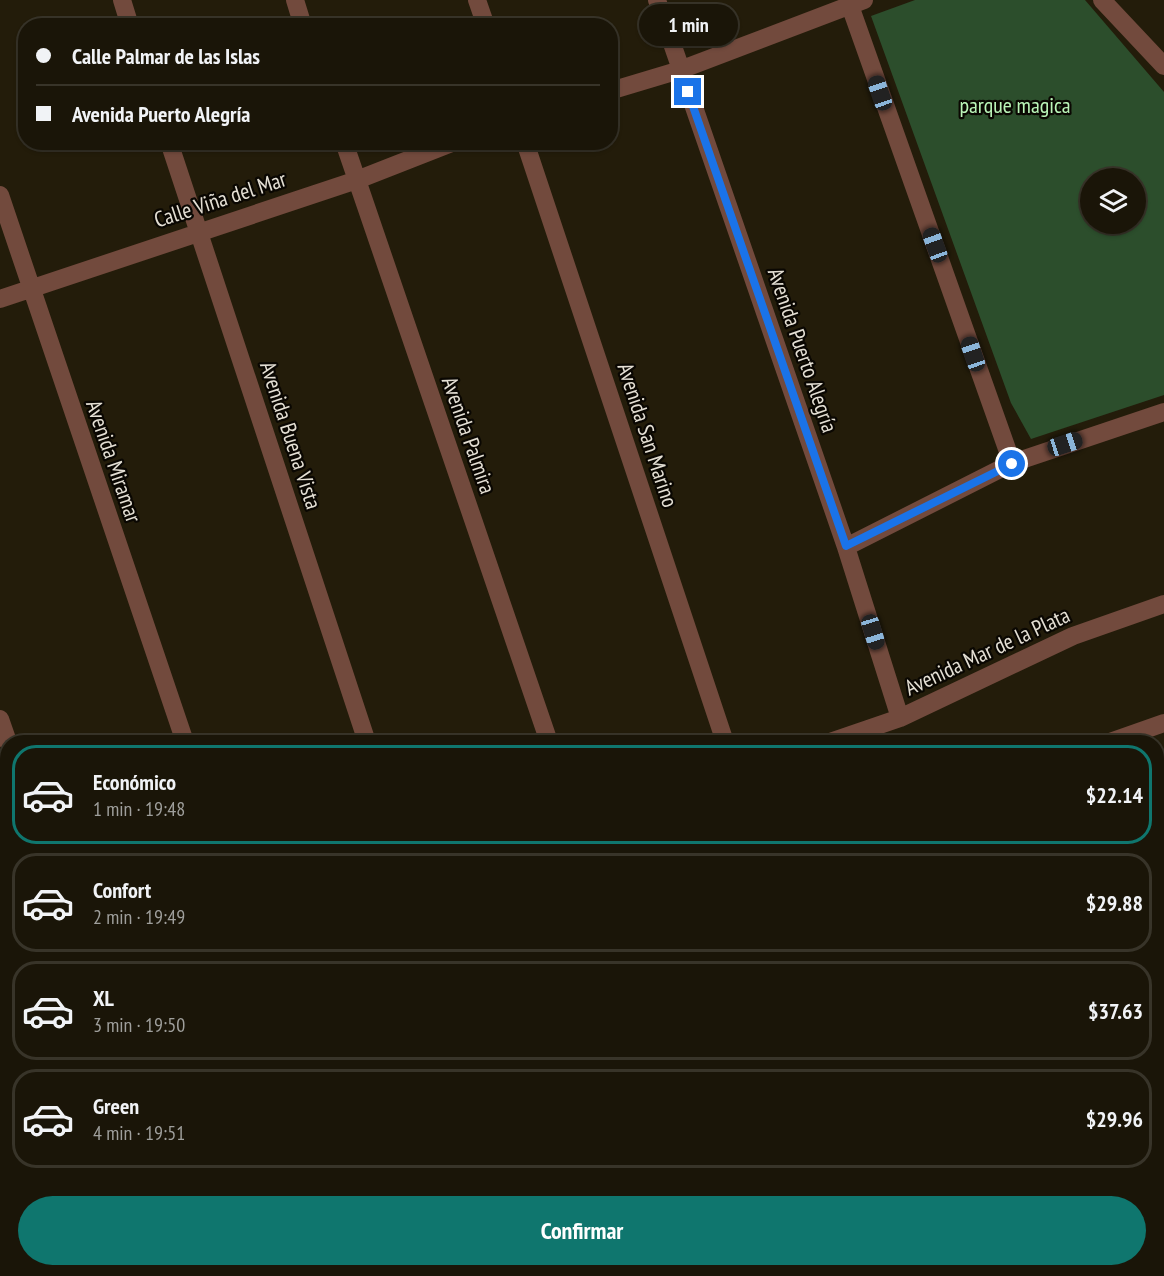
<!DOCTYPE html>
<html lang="es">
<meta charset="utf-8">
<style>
:root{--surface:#1a1508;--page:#272216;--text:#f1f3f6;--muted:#9f9f9c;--line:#383429;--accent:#0f766e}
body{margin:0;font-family:"PT Sans Narrow",sans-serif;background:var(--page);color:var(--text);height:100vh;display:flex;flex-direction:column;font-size:22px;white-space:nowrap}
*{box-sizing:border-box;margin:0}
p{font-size:20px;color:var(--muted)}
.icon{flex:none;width:33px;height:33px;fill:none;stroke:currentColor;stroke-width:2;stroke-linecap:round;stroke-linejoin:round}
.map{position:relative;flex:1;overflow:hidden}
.panel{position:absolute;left:0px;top:735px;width:1164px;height:542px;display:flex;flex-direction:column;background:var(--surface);border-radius:24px 24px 0 0;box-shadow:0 2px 4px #0004,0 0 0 2px var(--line)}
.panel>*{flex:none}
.banner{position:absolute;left:18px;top:18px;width:600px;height:132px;border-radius:24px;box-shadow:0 2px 4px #0004,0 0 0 2px var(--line);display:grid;align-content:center;height:132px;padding:0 18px;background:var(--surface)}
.tools{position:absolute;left:1080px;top:168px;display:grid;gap:12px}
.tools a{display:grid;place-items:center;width:66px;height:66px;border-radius:50%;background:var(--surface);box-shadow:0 2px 4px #0004,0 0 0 2px var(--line);font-size:30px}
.end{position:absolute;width:27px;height:27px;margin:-14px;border:8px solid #1a73e8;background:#fff;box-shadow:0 0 0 3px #fff}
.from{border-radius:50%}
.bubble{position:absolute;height:42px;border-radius:21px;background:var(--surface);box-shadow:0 2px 4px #0004,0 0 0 2px var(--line);font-size:20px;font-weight:700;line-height:42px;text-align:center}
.car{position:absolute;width:18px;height:36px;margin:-18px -9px;border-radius:8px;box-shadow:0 0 4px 2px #0007;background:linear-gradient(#222 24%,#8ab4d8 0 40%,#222 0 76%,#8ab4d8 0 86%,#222 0)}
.banner b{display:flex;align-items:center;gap:21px;height:57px;font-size:22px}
.banner b+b{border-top:2px solid var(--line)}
.banner i{width:15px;height:15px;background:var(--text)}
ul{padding:10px 0 0;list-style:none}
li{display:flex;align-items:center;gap:18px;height:99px;margin:0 12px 9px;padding:0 6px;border:3px solid var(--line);border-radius:24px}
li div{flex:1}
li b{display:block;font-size:22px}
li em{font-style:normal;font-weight:700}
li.current{border-color:var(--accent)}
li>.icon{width:54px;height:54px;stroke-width:1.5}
.primary-button{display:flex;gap:12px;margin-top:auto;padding:12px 18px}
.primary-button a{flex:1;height:69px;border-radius:36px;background:var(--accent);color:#fff;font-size:24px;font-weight:700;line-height:69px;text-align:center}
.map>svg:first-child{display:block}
.green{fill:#2c4e2c;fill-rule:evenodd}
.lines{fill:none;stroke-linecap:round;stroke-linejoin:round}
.canal{stroke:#011016;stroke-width:24}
.path{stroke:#615a4a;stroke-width:4;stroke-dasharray:4.5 4.5;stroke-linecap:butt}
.lane{stroke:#724a3d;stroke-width:10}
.street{stroke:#724a3d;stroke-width:18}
.secondary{stroke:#a3634d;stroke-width:18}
.route{stroke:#1a73e8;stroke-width:8}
.labels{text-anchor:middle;stroke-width:4.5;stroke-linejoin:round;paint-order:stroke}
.park-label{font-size:22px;fill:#baf5b8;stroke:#0a0702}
.street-label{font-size:22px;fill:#e4dfd4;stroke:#0a0702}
</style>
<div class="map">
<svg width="1164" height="1276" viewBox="0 0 1164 1276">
<rect width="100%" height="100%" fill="#231c0a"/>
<path class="green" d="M915 0H1085L1164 92V395L1031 439 1011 403 871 16ZM1090 178H1136V224H1090Z"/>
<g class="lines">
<path class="canal" d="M1156 769 1164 767
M0 1167 8 1164"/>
<path class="path" d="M1156 879 1164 876
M1156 996 1164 1019"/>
<path class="lane" d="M594 1269 597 1276
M824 1269 826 1276"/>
<path class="street" d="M122 0 130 26
M295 0 303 26
M477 0 486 26
M657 0 846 547 900 718
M848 0 1012 463
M1102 0 1164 66
M610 91 680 70 864 0
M169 142 367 742
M344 142 549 742
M525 142 725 742
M0 195 185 742
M0 299 357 180 454 142
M846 547 1012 463 1164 412
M0 719 8 742
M830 742 900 718 1073 636 1164 604
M1110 742 1164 723
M0 1106 7 1125"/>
<path class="secondary" d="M1156 813 1164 811
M0 1213 8 1210"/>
</g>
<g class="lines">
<path class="route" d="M688 92 846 546 1012 464"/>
</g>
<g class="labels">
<g class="park-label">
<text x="1015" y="113">parque magica</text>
</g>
<g class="street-label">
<text transform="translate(220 199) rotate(-18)" y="8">Calle Viña del Mar</text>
<text transform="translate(803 350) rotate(71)" y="8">Avenida Puerto Alegría</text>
<text transform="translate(291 435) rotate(72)" y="8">Avenida Buena Vista</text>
<text transform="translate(469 435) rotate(71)" y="8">Avenida Palmira</text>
<text transform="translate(648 435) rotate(72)" y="8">Avenida San Marino</text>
<text transform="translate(114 461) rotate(71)" y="8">Avenida Miramar</text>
<text transform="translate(987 651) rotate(-25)" y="8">Avenida Mar de la Plata</text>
</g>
</g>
</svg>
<div class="tools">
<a><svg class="icon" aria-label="layers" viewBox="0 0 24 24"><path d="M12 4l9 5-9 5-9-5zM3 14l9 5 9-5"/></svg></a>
</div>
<i class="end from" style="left:1012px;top:464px"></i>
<i class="end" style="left:688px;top:92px"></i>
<div class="bubble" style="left:639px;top:4px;width:99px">1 min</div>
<i class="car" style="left:880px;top:93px;rotate:341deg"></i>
<i class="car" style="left:935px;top:245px;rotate:340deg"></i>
<i class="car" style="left:973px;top:354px;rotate:341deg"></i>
<i class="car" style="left:1065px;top:444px;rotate:72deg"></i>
<i class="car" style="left:873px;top:632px;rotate:163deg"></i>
<div class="banner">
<b><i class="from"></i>Calle Palmar de las Islas</b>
<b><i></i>Avenida Puerto Alegría</b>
</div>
<section class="panel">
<ul>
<li class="current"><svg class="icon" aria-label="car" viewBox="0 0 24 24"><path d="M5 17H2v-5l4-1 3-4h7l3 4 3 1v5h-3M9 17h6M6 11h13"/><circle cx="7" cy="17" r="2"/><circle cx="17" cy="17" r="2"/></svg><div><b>Económico</b><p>1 min · 19:48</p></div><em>$22.14</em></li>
<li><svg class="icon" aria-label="car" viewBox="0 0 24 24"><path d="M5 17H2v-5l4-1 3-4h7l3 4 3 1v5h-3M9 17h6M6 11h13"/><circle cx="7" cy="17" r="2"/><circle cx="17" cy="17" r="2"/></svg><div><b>Confort</b><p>2 min · 19:49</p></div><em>$29.88</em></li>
<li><svg class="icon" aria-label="car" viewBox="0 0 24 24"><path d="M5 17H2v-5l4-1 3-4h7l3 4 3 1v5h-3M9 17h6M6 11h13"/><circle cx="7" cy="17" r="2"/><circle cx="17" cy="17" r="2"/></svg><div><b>XL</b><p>3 min · 19:50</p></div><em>$37.63</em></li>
<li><svg class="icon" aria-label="car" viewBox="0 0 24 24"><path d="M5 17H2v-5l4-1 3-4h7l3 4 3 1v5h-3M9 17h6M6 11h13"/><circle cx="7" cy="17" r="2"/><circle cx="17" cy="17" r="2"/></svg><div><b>Green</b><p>4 min · 19:51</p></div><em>$29.96</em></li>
</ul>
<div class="primary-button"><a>Confirmar</a></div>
</section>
</div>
